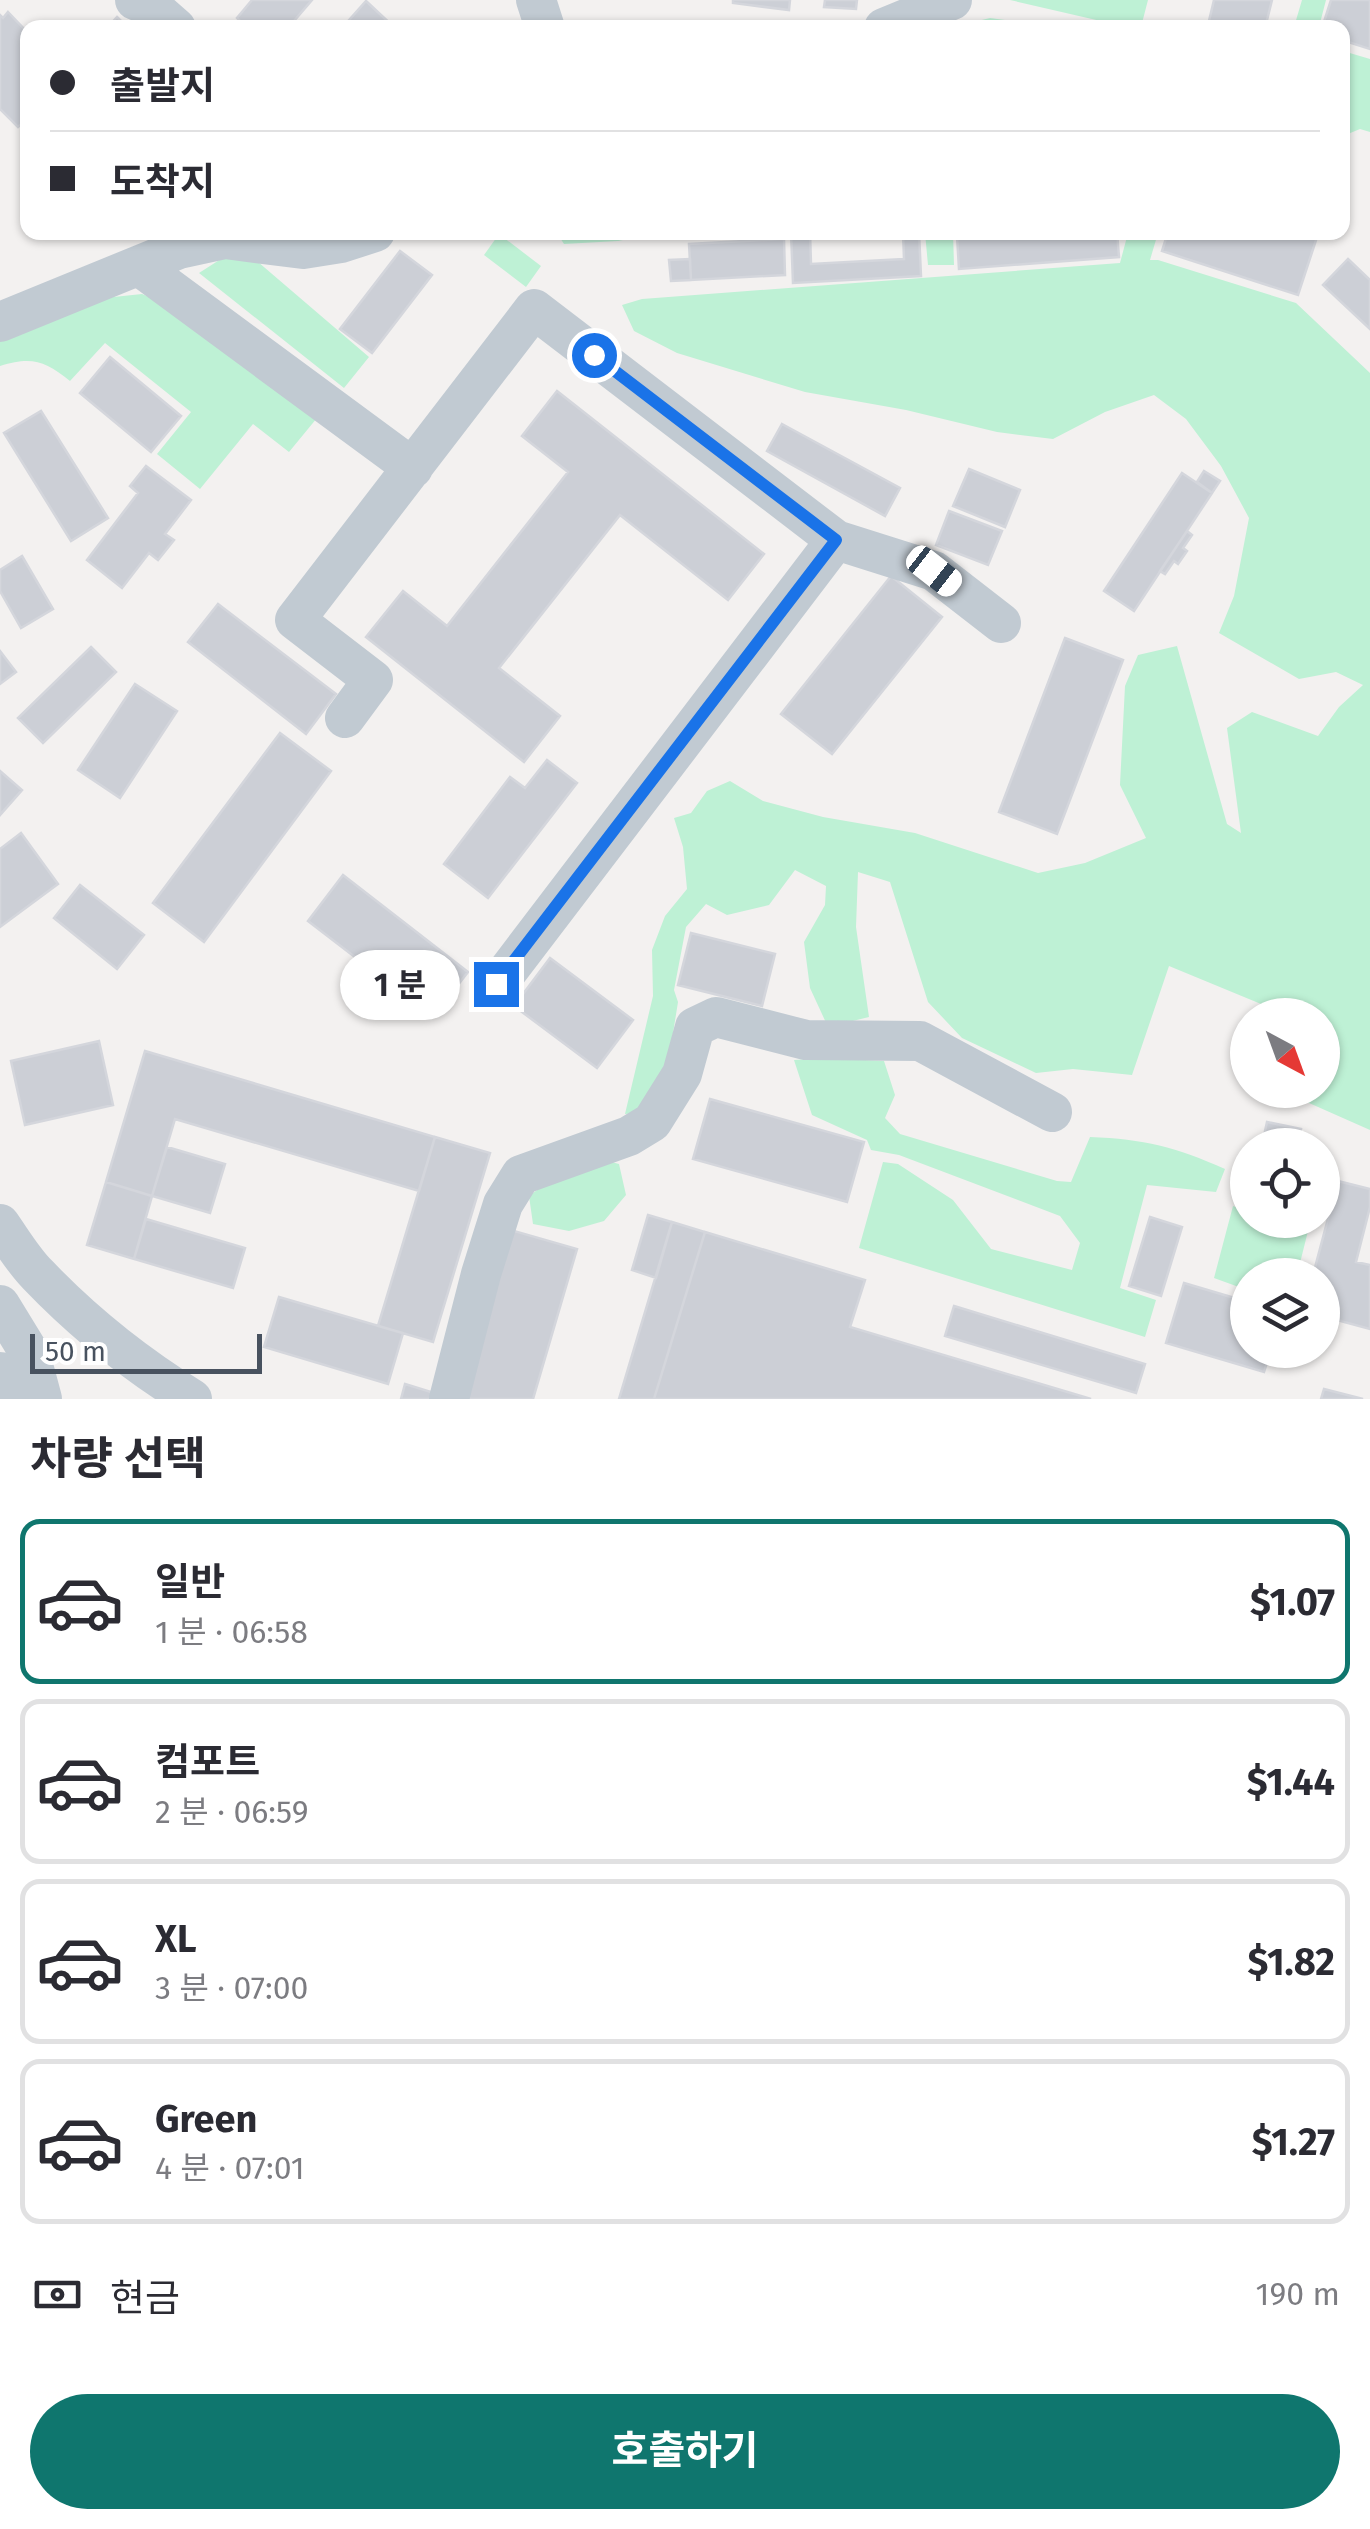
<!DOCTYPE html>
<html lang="ko">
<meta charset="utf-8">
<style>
:root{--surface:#fff;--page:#f2f2f3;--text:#2b2b33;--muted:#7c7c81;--line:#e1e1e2;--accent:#0f766e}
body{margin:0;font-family:"Fira Sans","Noto Sans KR",sans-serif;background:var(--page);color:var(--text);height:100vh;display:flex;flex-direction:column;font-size:38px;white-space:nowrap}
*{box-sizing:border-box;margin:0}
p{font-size:32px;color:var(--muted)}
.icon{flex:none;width:55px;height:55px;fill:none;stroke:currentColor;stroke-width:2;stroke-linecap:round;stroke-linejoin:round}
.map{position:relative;height:1399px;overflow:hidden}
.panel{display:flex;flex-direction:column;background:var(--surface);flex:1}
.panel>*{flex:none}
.hud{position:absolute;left:20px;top:20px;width:1330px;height:220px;border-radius:20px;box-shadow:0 2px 8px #0004;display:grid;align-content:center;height:220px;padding:0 30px;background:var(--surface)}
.needle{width:65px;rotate:139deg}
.tools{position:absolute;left:1230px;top:998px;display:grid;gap:20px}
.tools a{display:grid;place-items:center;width:110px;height:110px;border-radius:50%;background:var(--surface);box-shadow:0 2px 8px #0004;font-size:50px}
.scale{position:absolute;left:30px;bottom:25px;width:232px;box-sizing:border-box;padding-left:10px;border:5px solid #48525f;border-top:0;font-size:28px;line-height:35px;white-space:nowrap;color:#48525f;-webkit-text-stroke:8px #fff;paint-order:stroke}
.end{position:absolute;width:45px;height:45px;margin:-22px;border:12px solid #1a73e8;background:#fff;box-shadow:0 0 0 5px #fff}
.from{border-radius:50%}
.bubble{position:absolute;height:70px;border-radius:35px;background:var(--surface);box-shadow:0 2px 8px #0004;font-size:32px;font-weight:700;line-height:70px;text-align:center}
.car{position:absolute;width:30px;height:60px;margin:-30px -15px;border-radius:12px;box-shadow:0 0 8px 2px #0007;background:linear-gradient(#fff 24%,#345 0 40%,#fff 0 76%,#345 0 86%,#fff 0)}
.hud b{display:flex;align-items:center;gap:35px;height:95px;font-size:38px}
.hud b+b{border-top:2px solid var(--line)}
.hud i{width:25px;height:25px;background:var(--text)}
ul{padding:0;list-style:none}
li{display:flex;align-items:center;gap:30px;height:165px;margin:0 20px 15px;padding:0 10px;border:5px solid var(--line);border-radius:20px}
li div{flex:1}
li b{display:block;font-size:38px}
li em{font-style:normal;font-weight:700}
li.selected{border-color:var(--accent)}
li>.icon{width:90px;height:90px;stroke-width:1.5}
h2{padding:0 30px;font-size:45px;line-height:120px}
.pay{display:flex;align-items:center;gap:25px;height:110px;padding:0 30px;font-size:38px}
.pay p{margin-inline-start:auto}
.cta{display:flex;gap:20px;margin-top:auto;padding:20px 30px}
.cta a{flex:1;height:115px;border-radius:60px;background:var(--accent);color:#fff;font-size:40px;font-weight:700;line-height:115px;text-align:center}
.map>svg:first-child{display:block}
.green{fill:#bef1d5}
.building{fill:#cccfd6;stroke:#d4d6dc;stroke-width:2.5}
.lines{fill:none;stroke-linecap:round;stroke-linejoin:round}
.minor{stroke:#c1cad2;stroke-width:40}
.route{stroke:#1a73e8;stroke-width:12}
</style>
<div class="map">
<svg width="1370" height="1399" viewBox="0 0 1370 1399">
<rect width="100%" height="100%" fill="#f3f1f0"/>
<path class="green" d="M1010 0H1148L1141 27 1131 28Z
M1302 0H1326L1319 27H1294Z
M990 18 1057 27H953Z
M1343 51 1370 59V132L1360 129 1343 136Z
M557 233H657L618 241 564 244Z
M925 233H953L954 265H928Z
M1128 233H1158L1150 260H1158L1296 303 1370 373V1130L1300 1099 1297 1090H1322V1015H1266L1261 1004 1169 966 1132 1075 1073 1069 1036 1073 962 1038 928 1002 890 882 858 872 856 927 869 1017 828 1027 810 988 804 942 825 905 826 886 795 870 769 905 727 915 706 904 686 927 674 990 678 1002 666 1077 652 1112 625 1114 653 996 652 950 665 916 687 889 683 847 674 818 691 813 707 791 730 781 763 801 823 817 915 833 1038 873 1085 863 1146 838 1120 785 1125 686 1138 655 1177 646 1227 824 1241 833 1227 728 1252 712 1318 736 1339 707 1363 685 1336 672 1299 679 1219 633 1234 596 1249 518 1221 466 1186 419 1154 395 1105 412 1053 439 997 432 906 410 805 392 677 353 634 331 622 305 642 299 1120 263Z
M499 234 541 266 526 287 484 255Z
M251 256 369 357 344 388 199 273 224 257Z
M142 294 177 309 317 418 289 452 253 424 200 489 157 454 191 412 105 343 70 381C45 361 32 356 0 366V338L104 298Z
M828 1058 884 1061 895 1095 885 1118 900 1134 1057 1181 1071 1182 1090 1137C1144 1139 1176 1147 1225 1169L1216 1192 1147 1185 1120 1288 1156 1300 1145 1337 859 1248 883 1162 898 1164 953 1200 991 1249 1072 1270 1080 1243 1060 1216 899 1155 871 1150 867 1140 812 1115 794 1060Z
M596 1158 619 1164 626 1195 604 1221 569 1231 533 1224 529 1196 561 1172Z
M1233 1206 1247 1211 1248 1220H1275L1308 1231 1297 1275H1248L1247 1290 1214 1278Z"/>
<path class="building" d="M252 0H312L288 28H247L237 18Z
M733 0H790L789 10 733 3Z
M825 0H857L856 9 824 7Z
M1214 0H1272L1265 28H1217L1208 25Z
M1331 0H1370V49L1342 40V28H1322Z
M366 1 395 28H342Z
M8 12 28 33V118L18 127 0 109V15L3 18Z
M117 17 128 28H107Z
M791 232H810L811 264 904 259 903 232H919L921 276 793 283Z
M998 232H1117L1119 257 959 269 957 236Z
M1168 232H1313L1318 234 1298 295 1162 251Z
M784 239 785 275 691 280 689 244Z
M400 251 432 275 372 353 340 329Z
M690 259 691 280 671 281 669 260Z
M1348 259 1370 280V329L1323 285Z
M110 357 181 416 151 452 80 393Z
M557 391 764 554 728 600 620 515 499 668 560 716 524 762 366 637 403 591 447 626 568 472 522 436Z
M41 411 108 518 71 541 4 433Z
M782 424 900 488 885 516 767 451Z
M146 466 191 500 165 534 174 540 158 560 149 553 122 588 87 560 138 493 130 486Z
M969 469 1020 490 1005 527 953 506Z
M1204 471 1220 481 1212 493 1197 482Z
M1182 473 1212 493 1134 611 1104 591Z
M949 511 1002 531 988 565 936 545Z
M1187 531 1192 535 1183 548 1187 551 1178 564 1174 561 1165 574 1160 571Z
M22 556 53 609 21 628 0 591V570Z
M891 576 942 617 832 754 781 714Z
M218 604 336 694 306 734 188 642Z
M1065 638 1123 660 1057 834 999 812Z
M91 647 116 672 43 743 18 718Z
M0 651 16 672 0 684Z
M135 684 177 711 120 798 78 770Z
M280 733 331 771 204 942 153 903Z
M547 760 577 783 488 898 444 864 510 777 525 788Z
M0 771 22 790 0 815Z
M21 833 58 884 0 927V849Z
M343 875 468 972 433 1017 308 921Z
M80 885 144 935 117 969 54 918Z
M691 933 775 954 762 1006 678 985Z
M550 958 633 1020 597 1068 514 1006Z
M99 1041 113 1105 25 1125 11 1061Z
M145 1051 435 1137 419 1191 175 1119 152 1196 106 1182Z
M710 1099 864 1142 847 1202 693 1159Z
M1267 1122 1301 1129 1298 1145H1262Z
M435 1137 490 1153 433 1342 378 1326Z
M167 1147 225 1164 210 1213 152 1196Z
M1338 1181 1370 1189V1207L1356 1262 1370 1265V1329L1322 1316V1275H1313Z
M106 1182 152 1196 134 1259 87 1245Z
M648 1215 672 1222 656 1278 632 1270Z
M1150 1217 1182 1227 1161 1296 1129 1286Z
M146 1219 245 1248 233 1288 134 1259Z
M672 1222 705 1232 654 1399H619Z
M507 1229 577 1249 533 1399H464Z
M705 1232 865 1280 850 1327 1091 1399H654Z
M1184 1283 1248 1302V1350H1271L1264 1372 1166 1343Z
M279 1297 403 1333 388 1384 264 1347Z
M954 1306 1145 1364 1136 1393 945 1336Z
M405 1384 441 1395 440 1399H401Z
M1324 1389 1363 1399H1321Z"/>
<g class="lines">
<path class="minor" d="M135 0 152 7 176 28
M536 0 545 28
M884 28 952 0
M139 266 413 468
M0 322 179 249 225 239 303 249 341 243 375 232
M836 540 934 571 1001 623
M345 718 373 680 295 620 534 309 836 540 497 985
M0 1224C12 1241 23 1260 38 1275 83 1322 137 1365 192 1399
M0 1305 30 1354 42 1399
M0 1372 16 1399
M449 1399 481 1274 503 1204 521 1175 629 1136 652 1122 682 1074 695 1027 716 1017 806 1040 920 1041 1052 1112"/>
</g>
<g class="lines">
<path class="route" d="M496 984 836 540 594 355"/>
</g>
</svg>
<div class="tools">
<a><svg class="needle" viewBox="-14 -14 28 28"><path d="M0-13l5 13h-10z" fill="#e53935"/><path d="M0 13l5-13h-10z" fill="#7c7c81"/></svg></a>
<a><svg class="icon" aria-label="locate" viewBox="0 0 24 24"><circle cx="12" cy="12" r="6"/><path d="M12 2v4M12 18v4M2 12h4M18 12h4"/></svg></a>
<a><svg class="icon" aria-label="layers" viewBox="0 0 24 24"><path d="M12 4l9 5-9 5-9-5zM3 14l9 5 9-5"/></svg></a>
</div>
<div class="scale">50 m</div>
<i class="end from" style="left:594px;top:355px"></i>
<i class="end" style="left:496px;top:984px"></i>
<div class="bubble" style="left:340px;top:950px;width:120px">1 분</div>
<i class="car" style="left:934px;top:571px;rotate:128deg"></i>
<div class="hud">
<b><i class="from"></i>출발지</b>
<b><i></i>도착지</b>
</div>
</div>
<section class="panel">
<h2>차량 선택</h2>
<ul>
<li class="selected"><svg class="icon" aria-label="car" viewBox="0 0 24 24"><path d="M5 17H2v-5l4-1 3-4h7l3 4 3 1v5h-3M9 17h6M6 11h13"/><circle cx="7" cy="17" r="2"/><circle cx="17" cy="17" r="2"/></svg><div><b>일반</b><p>1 분 · 06:58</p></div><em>$1.07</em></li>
<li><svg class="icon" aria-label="car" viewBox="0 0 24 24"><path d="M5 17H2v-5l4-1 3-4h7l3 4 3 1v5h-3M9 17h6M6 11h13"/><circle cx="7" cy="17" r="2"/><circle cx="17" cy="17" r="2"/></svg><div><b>컴포트</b><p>2 분 · 06:59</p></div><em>$1.44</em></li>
<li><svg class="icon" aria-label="car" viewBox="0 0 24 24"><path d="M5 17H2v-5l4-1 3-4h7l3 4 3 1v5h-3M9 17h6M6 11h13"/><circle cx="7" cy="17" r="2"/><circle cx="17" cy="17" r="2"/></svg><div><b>XL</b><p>3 분 · 07:00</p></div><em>$1.82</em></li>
<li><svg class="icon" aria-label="car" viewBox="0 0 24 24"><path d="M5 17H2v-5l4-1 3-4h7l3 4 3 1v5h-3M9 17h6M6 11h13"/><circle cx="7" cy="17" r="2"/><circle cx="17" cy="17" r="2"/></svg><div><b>Green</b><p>4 분 · 07:01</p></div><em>$1.27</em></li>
</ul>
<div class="pay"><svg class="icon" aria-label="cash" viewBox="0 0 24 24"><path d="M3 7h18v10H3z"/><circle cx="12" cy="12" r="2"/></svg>현금<p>190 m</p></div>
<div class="cta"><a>호출하기</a></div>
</section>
